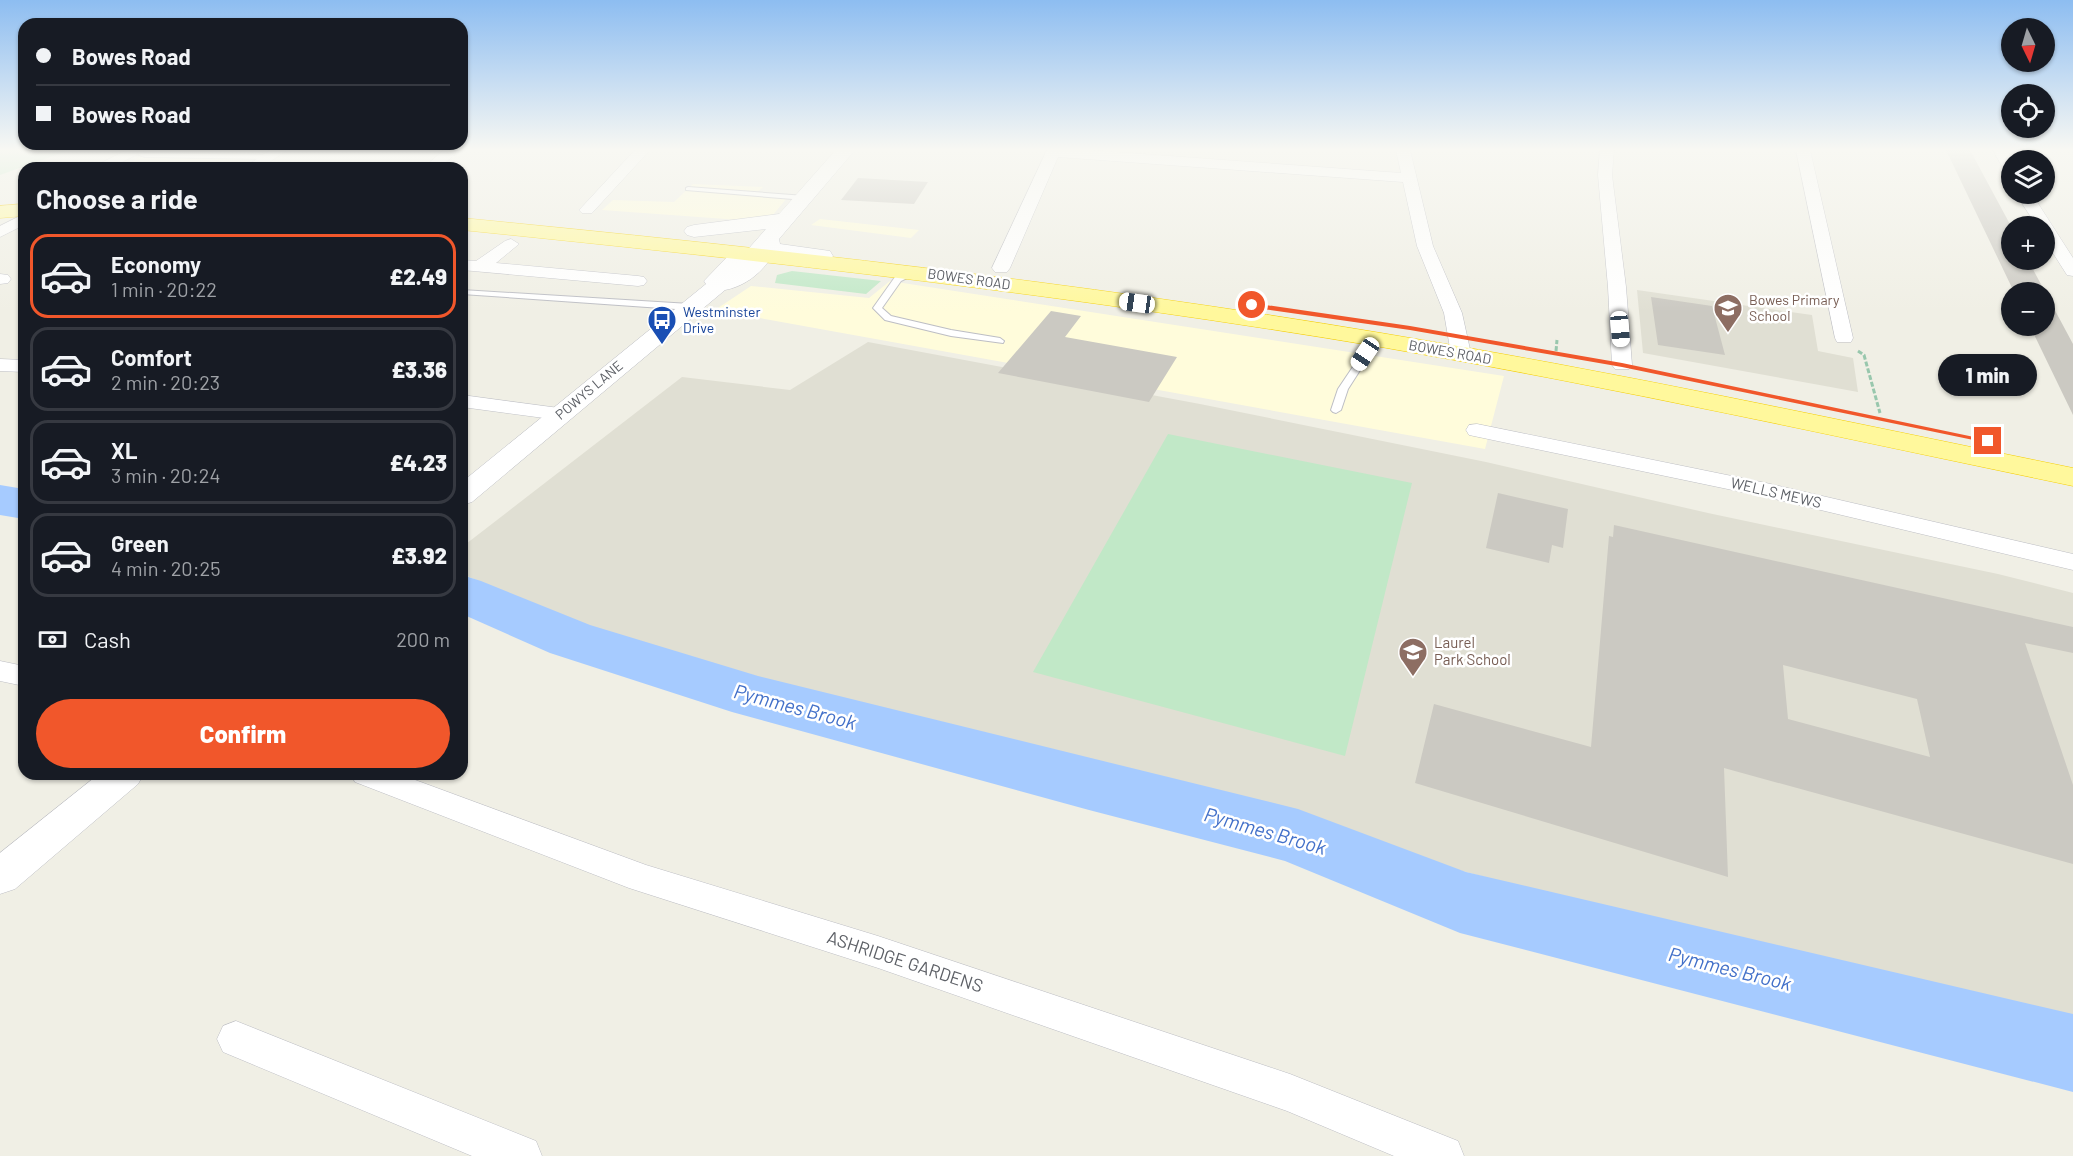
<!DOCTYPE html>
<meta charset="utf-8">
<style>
:root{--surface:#171b24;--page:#20242c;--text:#f1f3f6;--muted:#9ea1a6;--line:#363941;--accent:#f1572b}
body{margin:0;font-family:Barlow,sans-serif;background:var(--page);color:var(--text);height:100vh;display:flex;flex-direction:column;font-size:22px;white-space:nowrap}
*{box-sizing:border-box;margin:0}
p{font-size:20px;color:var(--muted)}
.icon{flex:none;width:33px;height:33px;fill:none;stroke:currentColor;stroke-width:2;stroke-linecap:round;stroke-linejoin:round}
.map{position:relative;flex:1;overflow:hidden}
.drawer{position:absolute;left:18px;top:162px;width:450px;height:618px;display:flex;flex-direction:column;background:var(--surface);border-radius:18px;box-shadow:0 2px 4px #0004}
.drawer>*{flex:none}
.banner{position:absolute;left:18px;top:18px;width:450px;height:132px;border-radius:18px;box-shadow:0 2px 4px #0004;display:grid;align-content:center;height:132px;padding:0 18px;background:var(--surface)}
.needle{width:39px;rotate:175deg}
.tools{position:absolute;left:2001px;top:18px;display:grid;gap:12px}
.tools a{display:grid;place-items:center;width:54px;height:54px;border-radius:50%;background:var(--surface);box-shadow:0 2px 4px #0004;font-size:30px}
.end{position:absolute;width:27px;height:27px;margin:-14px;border:8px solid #f1572b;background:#fff;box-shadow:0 0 0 3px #fff}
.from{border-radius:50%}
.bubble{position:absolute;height:42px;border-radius:21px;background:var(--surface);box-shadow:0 2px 4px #0004;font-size:20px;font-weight:800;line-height:42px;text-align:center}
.car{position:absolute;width:18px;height:36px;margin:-18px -9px;border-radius:8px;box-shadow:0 0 4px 2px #0007;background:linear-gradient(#fff 24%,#345 0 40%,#fff 0 76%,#345 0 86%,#fff 0)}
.banner b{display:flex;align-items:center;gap:21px;height:57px;font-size:22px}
.banner b+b{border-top:2px solid var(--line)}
.banner i{width:15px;height:15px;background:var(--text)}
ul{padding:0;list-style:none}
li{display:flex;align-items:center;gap:18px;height:84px;margin:0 12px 9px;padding:0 6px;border:3px solid var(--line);border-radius:18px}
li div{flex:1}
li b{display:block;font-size:22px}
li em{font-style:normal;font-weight:800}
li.current{border-color:var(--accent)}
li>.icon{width:54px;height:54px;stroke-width:1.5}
h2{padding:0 18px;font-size:27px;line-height:72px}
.pay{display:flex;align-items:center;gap:15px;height:66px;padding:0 18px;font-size:22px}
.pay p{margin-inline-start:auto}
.primary-button{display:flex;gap:12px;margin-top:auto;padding:12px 18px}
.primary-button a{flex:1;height:69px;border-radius:36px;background:var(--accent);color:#fff;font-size:24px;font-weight:800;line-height:69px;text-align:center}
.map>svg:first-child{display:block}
.commercial{fill:#fffcdb}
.education{fill:#e0dfd3}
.green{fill:#c1e8c7}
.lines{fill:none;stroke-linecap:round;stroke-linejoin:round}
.river{fill:#a6cbff;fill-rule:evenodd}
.building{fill:#cbc9c2;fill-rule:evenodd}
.service-casing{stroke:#bdbec4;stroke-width:2}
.minor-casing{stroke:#bdbec4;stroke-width:1}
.tertiary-casing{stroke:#bdbec4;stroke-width:1}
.secondary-casing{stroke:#bbbdc4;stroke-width:1}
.trunk-casing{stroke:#f5cd00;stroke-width:1}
.path{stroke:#98c7ad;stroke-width:3;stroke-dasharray:5 2;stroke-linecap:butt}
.service{fill:#fff;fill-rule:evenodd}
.minor{fill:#fff;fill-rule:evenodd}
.tertiary{fill:#fff;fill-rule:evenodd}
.secondary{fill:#fff;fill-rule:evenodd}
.trunk{fill:#fff89c;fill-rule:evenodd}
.route{fill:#f1572b}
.labels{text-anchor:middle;stroke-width:5;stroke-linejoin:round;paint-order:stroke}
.far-street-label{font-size:14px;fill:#5d6066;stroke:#fff}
.far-education-label{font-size:14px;fill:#785e54;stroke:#fff;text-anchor:start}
.far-transit-label{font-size:14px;fill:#164399;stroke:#fff;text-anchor:start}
.street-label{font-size:15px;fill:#5d6066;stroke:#fff}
.education-label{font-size:15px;fill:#785e54;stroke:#fff;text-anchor:start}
.near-street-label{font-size:18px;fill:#5d6066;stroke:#fff}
.near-water-label{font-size:20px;font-style:italic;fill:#4270c9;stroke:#fff}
</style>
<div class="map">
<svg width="2073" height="1156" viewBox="0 0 2073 1156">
<rect width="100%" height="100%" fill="#f0efe5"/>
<path class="commercial" d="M145 155 255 157 238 168 118 167Z
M693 184 763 187 754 195 787 198 767 222 602 210 613 200 674 202Z
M820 219 919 230 911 238 811 225Z
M890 281 1504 376 1485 449 715 310 751 286 869 298Z"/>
<path class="education" d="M1637 290 1812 315 1818 351 1853 358 1858 392 1643 353Z
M868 342 1200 404 1486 462 1708 513 1998 574 2073 593V1034L916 725 591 628 462 574V547L682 377 790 390Z"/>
<path class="green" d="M0 150H70L0 175Z
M792 271 881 281 866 294 775 283 777 275Z
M1168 434 1412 483 1345 756 1033 672Z
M0 487 24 492V511L0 507Z"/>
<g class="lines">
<path class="river" d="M0 485 24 489V519L0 515Z
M462 575 481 581 590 625 758 676 1298 809 1466 872 2073 1014V1092L1460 933 1285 861 1089 810 732 712 550 653 462 614Z"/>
</g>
<path class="building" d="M1946 150H1970L2012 228V260H2028L2073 344V415L2030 326H2044V292H2014Z
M858 178 928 182 914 204 841 200Z
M1651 297 1712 306 1725 355 1658 345Z
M1051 311 1081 316 1065 337 1177 357 1149 402 998 373Z
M1498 493 1568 509 1563 548 1552 545 1549 563 1486 548Z
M1614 525 2073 627V653L2025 643 2073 785V864L1724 768 1728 877 1415 783 1434 704 1591 747 1609 536 1613 537ZM1783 665 1917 699 1930 757 1788 719Z"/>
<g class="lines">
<g class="service-casing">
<path id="service" d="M135 150 145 153 270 155 273 157 270 159 145 157 131 152Z
M688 187 805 196 809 198 805 200 686 190V188Z
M912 270 916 272 915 274 901 281 882 308 891 316 951 330 1000 338 1004 341 1003 343 951 336 885 320 873 308 895 277Z
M462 290 690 304 694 307 690 310 462 294Z
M1376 336 1380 339 1348 389 1341 410 1336 413 1333 412 1331 410 1338 389 1373 337Z"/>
</g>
<g class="minor-casing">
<path id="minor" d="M127 150H146L110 168H91Z
M270 150H287L261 168H244Z
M444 150H460L439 168H423Z
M635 150H650L592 213H582L579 210 582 207Z
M1047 150H1087L1401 173 1396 150H1410L1433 246 1462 313 1471 354 1468 358H1454L1451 354 1444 313 1417 246 1403 182 1058 157 1010 268 1007 272H995L992 268Z
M1600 150H1614L1612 175 1626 287 1632 365 1629 369H1615L1612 365 1608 287 1598 175Z
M1796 150H1810L1853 338 1851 342H1837L1835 338Z
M1993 150H2007L2013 160 2012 176 2007 175Z
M2016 194H2032L2073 258V276L2067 275 2044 239V226H2037Z
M24 214V225L0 237V226Z
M511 239 519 244 496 263 638 276 644 277 647 281 644 285 638 286 462 270V260L476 261 505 241Z
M0 274 8 275 11 279 8 283 0 284Z
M0 359 24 360V372L0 371Z
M462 395 559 408 566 410 570 414 566 418 559 420 462 407Z
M1477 424 1766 483 2073 554V570L1766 497 1469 435 1466 430 1469 425Z
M0 661 24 666V686L0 681Z
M351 774H399L646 865 878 936 1290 1074 1458 1141 1464 1156H1394L1287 1111 878 968 629 888 355 782Z
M236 1021 536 1141 542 1156H472L223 1052 217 1039 223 1026Z"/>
</g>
<g class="tertiary-casing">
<path id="tertiary" d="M754 249 761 251 768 262C758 276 742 287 725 290L472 502 462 505V482L706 284 704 281 729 255Z
M99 774H144L138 784 15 889 0 894V853Z"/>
</g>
<g class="secondary-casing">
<path id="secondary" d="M836 150H855L779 239 780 244 830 251 833 256 830 261 822 262 766 254C760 261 755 262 746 260L743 255 766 229 694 237 687 235 684 231 687 227 694 225 779 214Z"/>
</g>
<g class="trunk-casing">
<path id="trunk" d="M24 204V216L0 218V206Z
M462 218C769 248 1076 282 1381 333 1613 371 1843 421 2073 468V486C1843 438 1613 387 1381 347 1077 296 769 261 462 230Z"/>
</g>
<path class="path" d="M1556 351 1557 340
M1858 351 1864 355 1880 413"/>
<use href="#service" class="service"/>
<use href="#minor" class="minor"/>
<use href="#tertiary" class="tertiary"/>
<use href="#secondary" class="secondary"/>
<use href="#trunk" class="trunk"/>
</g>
<linearGradient id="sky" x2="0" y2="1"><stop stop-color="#8dbdf1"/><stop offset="0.48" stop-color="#f8f8f3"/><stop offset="1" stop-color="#f8f8f3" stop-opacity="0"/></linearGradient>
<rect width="2073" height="312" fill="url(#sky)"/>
<path class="route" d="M1252 303 1410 326 1622 363 1993 441 1988 443 1622 367 1410 330 1249 307Z"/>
<defs>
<g id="school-pin" transform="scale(1.5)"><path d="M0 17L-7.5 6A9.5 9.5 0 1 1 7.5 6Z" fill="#8d6e63" stroke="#fff"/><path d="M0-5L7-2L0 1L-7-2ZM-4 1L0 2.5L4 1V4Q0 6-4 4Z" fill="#fff"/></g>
<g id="bus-pin" transform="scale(1.5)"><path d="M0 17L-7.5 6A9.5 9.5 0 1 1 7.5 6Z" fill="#1a4fb4" stroke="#fff"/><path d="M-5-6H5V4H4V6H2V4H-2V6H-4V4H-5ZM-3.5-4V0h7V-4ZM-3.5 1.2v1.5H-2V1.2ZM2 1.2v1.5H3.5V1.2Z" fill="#fff"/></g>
</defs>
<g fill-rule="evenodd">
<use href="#school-pin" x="1728" y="308"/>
<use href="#bus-pin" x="662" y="320"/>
<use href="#school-pin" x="1413" y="652"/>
</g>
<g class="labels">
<g class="far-street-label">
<text transform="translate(969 279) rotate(8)" y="5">BOWES ROAD</text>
<text transform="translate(1450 352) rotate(10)" y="5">BOWES ROAD</text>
<text transform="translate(589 390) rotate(-40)" y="5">POWYS LANE</text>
</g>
<g class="far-education-label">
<text x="1749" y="305">Bowes Primary<tspan x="1749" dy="16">School</tspan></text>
</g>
<g class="far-transit-label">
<text x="683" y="317">Westminster<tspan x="683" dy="16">Drive</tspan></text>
</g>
<g class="street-label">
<text transform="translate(1776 493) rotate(13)" y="5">WELLS MEWS</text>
</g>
<g class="education-label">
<text x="1434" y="648">Laurel<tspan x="1434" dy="17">Park School</tspan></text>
</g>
<g class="near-street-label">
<text transform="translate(905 962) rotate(18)" y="6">ASHRIDGE GARDENS</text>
</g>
<g class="near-water-label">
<text transform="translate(795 707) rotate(15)" y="7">Pymmes Brook</text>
<text transform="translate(1265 831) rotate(16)" y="7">Pymmes Brook</text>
<text transform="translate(1730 969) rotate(14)" y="7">Pymmes Brook</text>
</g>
</g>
</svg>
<div class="tools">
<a><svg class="needle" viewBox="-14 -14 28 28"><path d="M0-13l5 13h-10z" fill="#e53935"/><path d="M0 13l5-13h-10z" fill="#9ea1a6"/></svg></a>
<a><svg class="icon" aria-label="locate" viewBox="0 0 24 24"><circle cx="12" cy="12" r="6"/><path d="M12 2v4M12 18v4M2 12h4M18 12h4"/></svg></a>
<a><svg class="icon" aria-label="layers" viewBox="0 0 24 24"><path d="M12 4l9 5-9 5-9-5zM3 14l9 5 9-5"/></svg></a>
<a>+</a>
<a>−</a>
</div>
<i class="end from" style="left:1252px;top:305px"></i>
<i class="end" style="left:1988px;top:441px"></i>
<div class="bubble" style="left:1938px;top:354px;width:99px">1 min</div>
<i class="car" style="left:1137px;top:303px;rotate:278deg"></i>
<i class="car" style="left:1620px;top:329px;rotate:175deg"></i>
<i class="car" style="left:1365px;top:354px;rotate:214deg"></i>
<div class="banner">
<b><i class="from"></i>Bowes Road</b>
<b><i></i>Bowes Road</b>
</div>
<section class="drawer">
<h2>Choose a ride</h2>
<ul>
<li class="current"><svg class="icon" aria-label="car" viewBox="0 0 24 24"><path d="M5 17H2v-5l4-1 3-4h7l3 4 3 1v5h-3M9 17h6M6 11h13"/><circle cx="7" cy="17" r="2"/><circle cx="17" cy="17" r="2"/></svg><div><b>Economy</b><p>1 min · 20:22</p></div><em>£2.49</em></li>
<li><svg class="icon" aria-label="car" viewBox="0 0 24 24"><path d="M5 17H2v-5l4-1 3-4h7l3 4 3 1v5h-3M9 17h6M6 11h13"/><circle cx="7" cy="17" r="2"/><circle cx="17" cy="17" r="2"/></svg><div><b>Comfort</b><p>2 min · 20:23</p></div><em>£3.36</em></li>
<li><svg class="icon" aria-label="car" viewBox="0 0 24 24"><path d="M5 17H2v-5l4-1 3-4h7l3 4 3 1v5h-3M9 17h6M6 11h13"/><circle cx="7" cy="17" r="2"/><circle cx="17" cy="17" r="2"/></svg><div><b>XL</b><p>3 min · 20:24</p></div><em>£4.23</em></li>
<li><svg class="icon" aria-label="car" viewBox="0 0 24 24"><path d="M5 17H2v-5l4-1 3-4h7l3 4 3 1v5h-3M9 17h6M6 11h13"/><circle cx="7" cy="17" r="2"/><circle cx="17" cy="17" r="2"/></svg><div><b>Green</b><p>4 min · 20:25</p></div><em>£3.92</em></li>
</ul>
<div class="pay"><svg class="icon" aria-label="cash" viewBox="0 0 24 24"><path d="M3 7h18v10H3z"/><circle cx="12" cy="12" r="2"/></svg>Cash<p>200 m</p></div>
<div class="primary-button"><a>Confirm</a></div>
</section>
</div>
